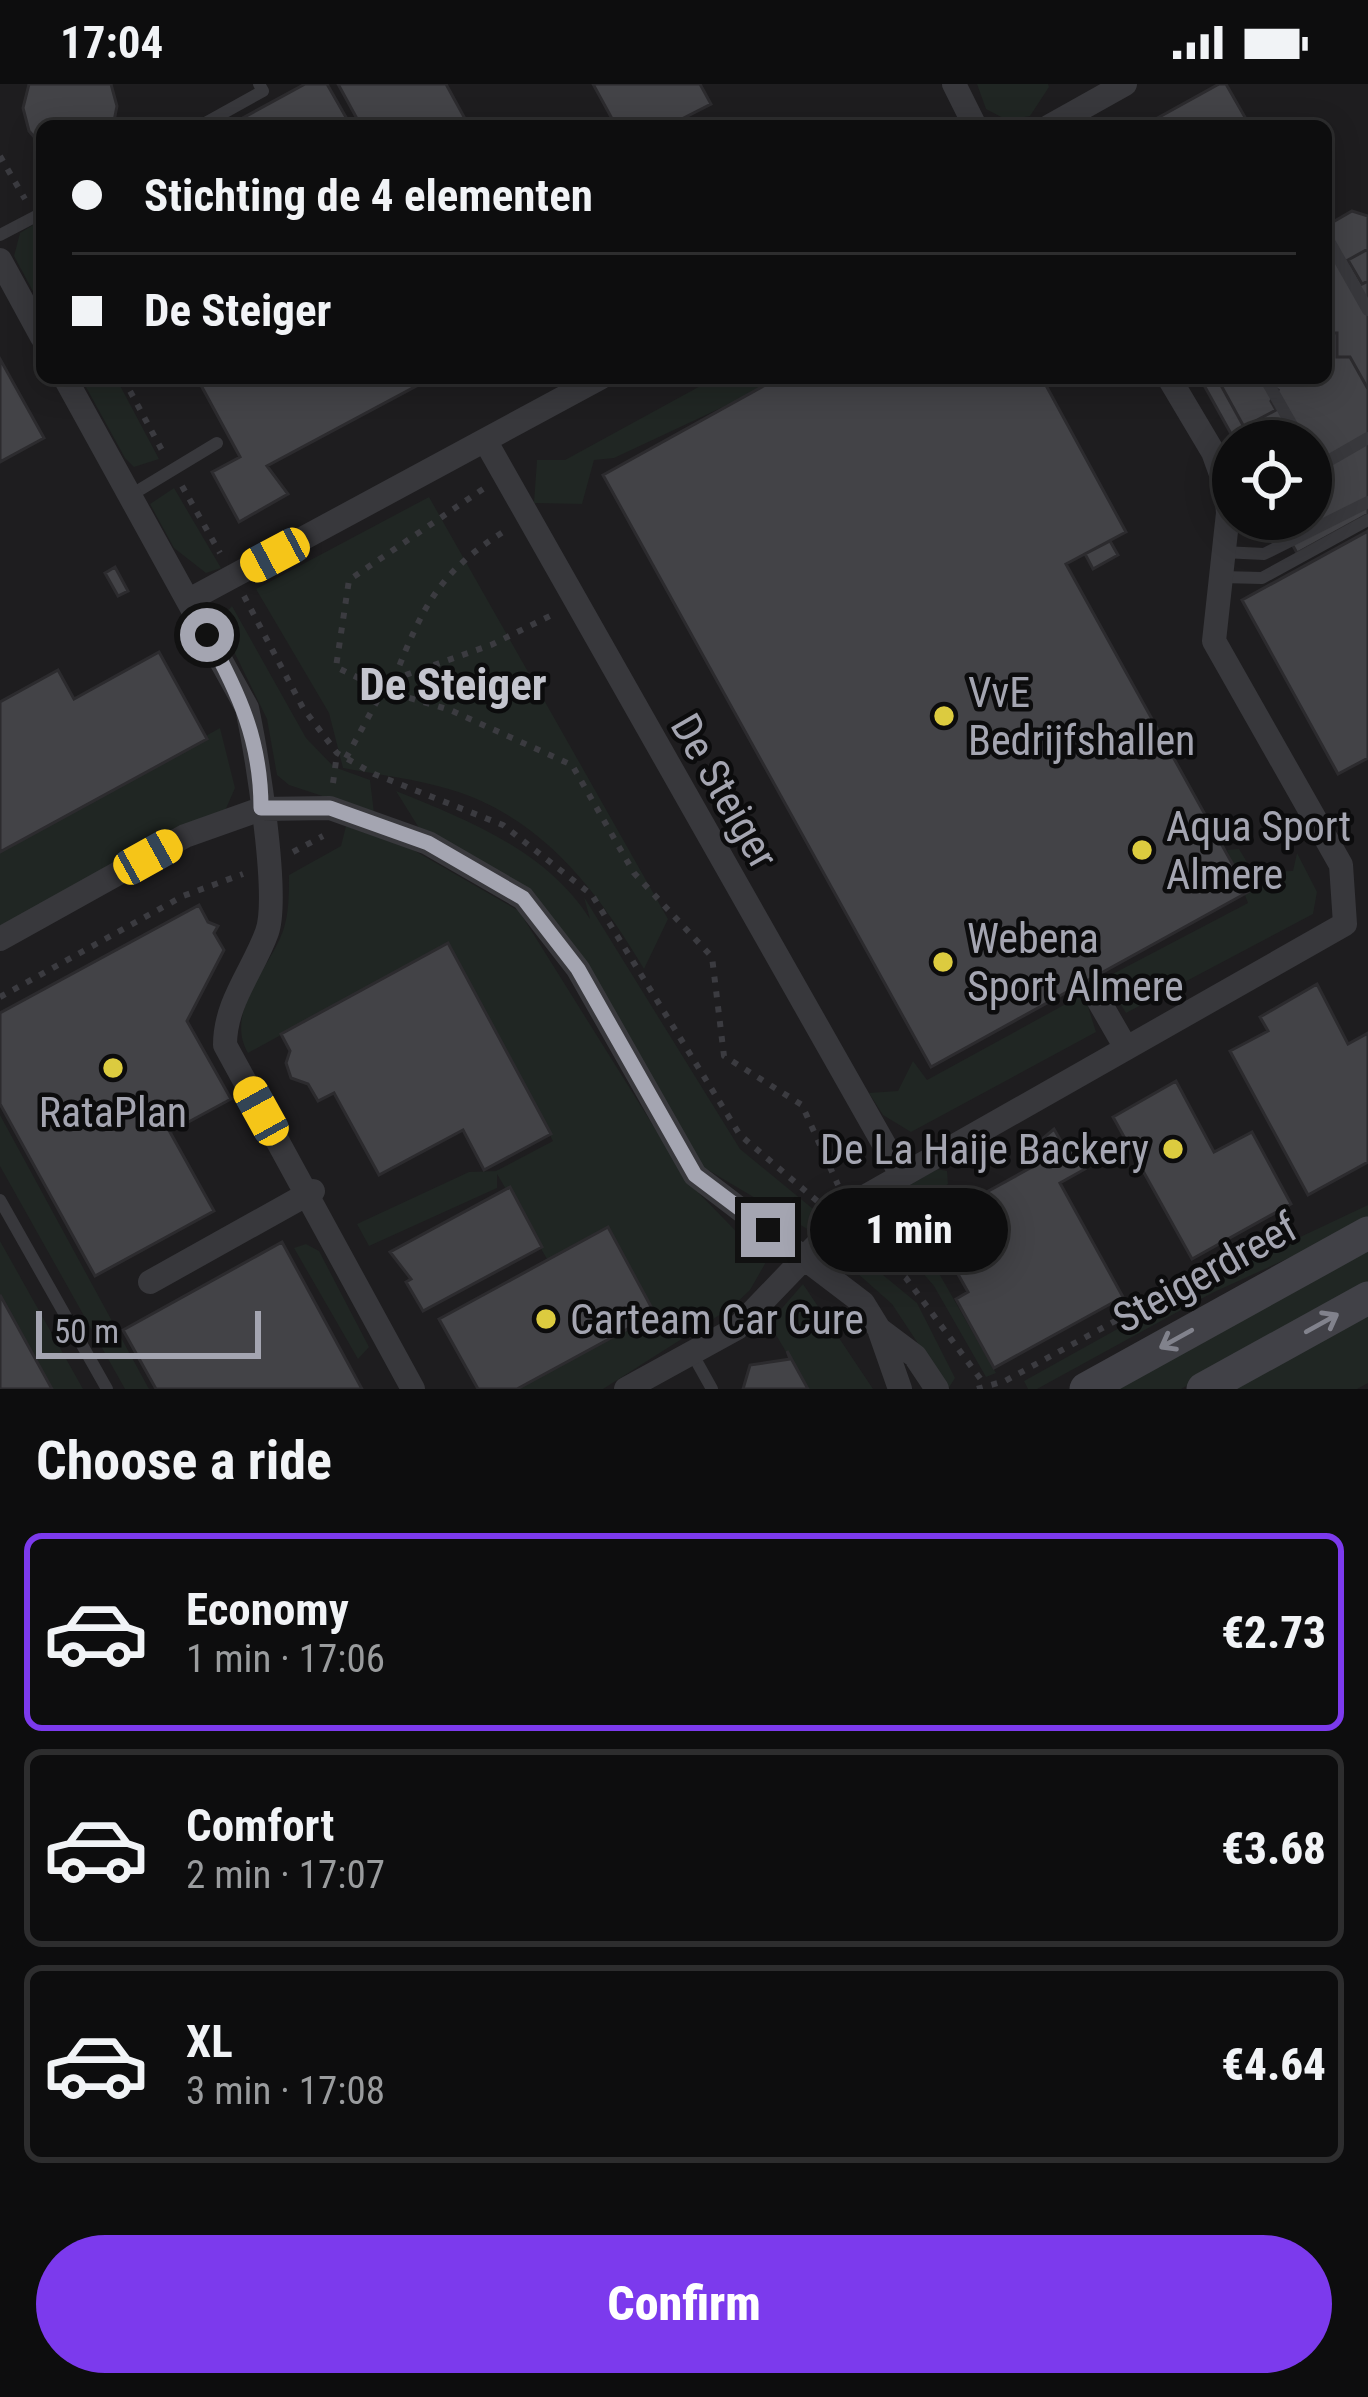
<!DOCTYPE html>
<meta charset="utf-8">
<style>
:root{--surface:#0d0d0e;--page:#161617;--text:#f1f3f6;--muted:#9a9c9e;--line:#2d2d2e;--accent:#7c3aed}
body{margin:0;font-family:"Roboto Condensed",sans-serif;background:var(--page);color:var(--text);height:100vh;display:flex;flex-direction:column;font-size:45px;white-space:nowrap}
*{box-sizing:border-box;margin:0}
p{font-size:39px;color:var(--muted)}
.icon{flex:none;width:66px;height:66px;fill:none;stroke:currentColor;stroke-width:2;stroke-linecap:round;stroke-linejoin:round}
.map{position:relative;height:1305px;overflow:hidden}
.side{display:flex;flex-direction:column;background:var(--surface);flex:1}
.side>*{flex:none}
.banner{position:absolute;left:36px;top:36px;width:1296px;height:264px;border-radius:18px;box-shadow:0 6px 30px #0003,0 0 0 3px var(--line);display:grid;align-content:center;height:264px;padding:0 36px;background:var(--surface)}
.controls{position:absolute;left:1212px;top:336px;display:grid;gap:24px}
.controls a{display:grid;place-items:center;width:120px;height:120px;border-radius:50%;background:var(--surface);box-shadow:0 6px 30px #0003,0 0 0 3px var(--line);font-size:60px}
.scale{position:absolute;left:36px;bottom:30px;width:225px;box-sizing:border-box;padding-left:12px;border:6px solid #a4a5b1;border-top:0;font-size:33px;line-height:42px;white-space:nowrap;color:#a4a5b1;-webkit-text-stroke:9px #0c0c0d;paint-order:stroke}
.end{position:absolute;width:54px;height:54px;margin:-27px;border:15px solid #a4a5b1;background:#111;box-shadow:0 0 0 6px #111}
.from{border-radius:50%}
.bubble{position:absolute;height:84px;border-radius:42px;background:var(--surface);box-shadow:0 6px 30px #0003,0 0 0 3px var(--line);font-size:39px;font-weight:800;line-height:84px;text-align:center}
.car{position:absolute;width:36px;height:72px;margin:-36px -18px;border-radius:15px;box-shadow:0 0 9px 3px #0007;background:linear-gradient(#f5c518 24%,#345 0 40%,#f5c518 0 76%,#345 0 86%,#f5c518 0)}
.banner b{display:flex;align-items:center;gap:42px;height:114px;font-size:45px}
.banner b+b{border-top:3px solid var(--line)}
.banner i{width:30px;height:30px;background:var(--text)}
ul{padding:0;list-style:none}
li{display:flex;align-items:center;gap:36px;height:198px;margin:0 24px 18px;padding:0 12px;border:6px solid var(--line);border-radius:18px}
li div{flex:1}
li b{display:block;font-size:45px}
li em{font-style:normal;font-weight:800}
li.current{border-color:var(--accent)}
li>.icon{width:108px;height:108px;stroke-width:1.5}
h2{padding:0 36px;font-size:54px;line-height:144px}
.primary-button{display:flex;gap:24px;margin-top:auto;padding:24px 36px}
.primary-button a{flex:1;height:138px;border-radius:72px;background:var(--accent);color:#fff;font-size:48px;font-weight:800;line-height:138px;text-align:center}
.status{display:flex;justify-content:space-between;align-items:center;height:84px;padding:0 60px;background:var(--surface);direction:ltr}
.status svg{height:33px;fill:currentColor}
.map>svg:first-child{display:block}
.built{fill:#1e1d1f;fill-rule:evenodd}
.green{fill:#202623}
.building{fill:#434347;stroke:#2c2b2e;stroke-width:3}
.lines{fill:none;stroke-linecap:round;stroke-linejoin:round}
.path{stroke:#3b3b40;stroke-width:6;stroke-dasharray:6 9;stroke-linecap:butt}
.lane{stroke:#38383c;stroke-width:12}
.street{stroke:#38383c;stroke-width:24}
.secondary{stroke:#414147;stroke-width:33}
.oneway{stroke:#81828c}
.route{stroke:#a4a5b1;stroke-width:15}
.poi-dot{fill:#dccb3f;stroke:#0c0c0d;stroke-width:4.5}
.labels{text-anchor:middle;stroke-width:9;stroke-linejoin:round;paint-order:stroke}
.poi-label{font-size:42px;fill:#a4a5b1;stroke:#0c0c0d;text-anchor:start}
.street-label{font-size:42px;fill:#a4a5b1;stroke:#0c0c0d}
.neighbourhood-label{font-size:45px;font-weight:bold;fill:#c4c5ce;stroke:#0c0c0d}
</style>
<div class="status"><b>17:04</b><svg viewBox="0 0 49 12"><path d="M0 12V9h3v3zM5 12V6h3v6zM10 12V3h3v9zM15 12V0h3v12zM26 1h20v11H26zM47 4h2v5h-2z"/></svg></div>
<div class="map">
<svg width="1368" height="1305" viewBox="0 0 1368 1305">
<rect width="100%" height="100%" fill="#111112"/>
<path class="built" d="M0 0H1368V1305H0ZM42 42H1326V294H42ZM1233 357H1311V435H1233Z"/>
<path class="green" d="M977 0H1048L1049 3 1030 32 1007 36 986 25Z
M33 141 42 157V224L14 172 20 149Z
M81 294H116L159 375 134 383 125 374Z
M715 294H785L614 374 594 376 582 420 534 419 537 376H565Z
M174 404 221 484 206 489 174 464 150 420Z
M429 413 668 835 644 885C598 808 543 734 452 706 417 695 379 691 343 684L329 629 256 505Z
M232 522 306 654 334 683 370 696 374 729 289 701 277 691 267 635 219 537Z
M220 644 235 704 225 727 0 842V767Z
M396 707C468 736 547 767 590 835L584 813 740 1065 830 1139 809 1146 703 1083 535 810 419 744Z
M346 742 410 764 519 827 689 1099 766 1178 750 1206 732 1223 603 1305H510L604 1152 547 1175 497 1090V1104L369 1162 357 1140 469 1088 496 1087 553 1057 449 859 248 969C224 928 269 885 283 847 289 830 289 810 289 791L341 762Z
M1239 765 1253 788 1293 787 1297 769 1317 808 1313 830 1126 929 1105 894 1248 819 1227 766Z
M1084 910 1096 948 911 1048 883 1031 869 1009 898 1007 913 977 927 996Z
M0 1031 149 1305H125L0 1082Z
M937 1085 947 1087 948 1100 875 1145 864 1141 903 1105Z
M1368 1121V1138L1212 1209 1037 1305H1028L1024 1297 1184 1208Z
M909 1137 996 1289 986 1293 934 1202 887 1147Z
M838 1154 917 1219 955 1294 948 1305 892 1220 830 1165Z
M0 1157 83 1305H50L0 1216Z
M1368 1157V1202L1181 1305H1100Z
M306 1160 319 1167 369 1263 358 1275 294 1164Z
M803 1200 873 1305H808L769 1239Z
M1368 1222V1299L1357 1305H1218Z"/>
<path class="building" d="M111 0 117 22 113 42H42V62L29 47 23 24 29 0Z
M305 0H327L351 42H228Z
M338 0H446L469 42H361Z
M593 0H700L711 20 668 42H616Z
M1219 0H1226L1250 42H1143Z
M1352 127 1368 132V165L1348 176 1362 200 1368 197V305L1350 273H1337V249H1326V142Z
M1368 165V197L1362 200 1348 176Z
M1326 249H1337V273H1350L1368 305V430L1297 469 1278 435H1311V357H1235L1200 294H1217L1244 343 1276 326 1271 317 1278 306 1260 294H1326Z
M0 275 44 354 0 378Z
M197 294H417L420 300 267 382 288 410 239 438 212 388 240 373Z
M778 294H1042L1126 448 1066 480 1248 808 931 983 603 391Z
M1217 294H1260L1278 306 1271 317 1276 326 1244 343Z
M1368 447V674L1338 690 1242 516Z
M1110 457 1118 471 1093 485 1085 470Z
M115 483 128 507 118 512 105 489Z
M159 568 207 655 0 768V618L58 586 74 615Z
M199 821 208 838 218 842 214 849 224 866 187 937 231 1015 170 1048 214 1127 95 1192 0 1020V929Z
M448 859 551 1050 484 1086 463 1046 379 1091 334 1009 318 1017 308 1000 291 994 286 979 290 967 281 950Z
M1317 900 1348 960 1368 949V1078L1308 1111 1230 967 1268 947 1260 933Z
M1176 997 1214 1068 1252 1048 1291 1120 1192 1175 1113 1033Z
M1054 1045 1062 1059 1069 1056 1085 1085 1060 1099 1123 1213 994 1284 956 1215 968 1208 945 1167 967 1155 952 1127 1032 1083 1024 1070Z
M510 1103 542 1163 423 1227 406 1198 411 1195 390 1168Z
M608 1143 655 1230 517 1305H478L439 1235Z
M282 1158 362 1305H156L123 1246Z
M0 1211 52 1305H0Z
M787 1267 808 1305H743L750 1281 790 1275Z"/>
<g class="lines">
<path class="path" d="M0 72 25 115
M123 294 164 370
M182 402 220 469
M483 405 349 496 336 583 383 606 394 595 491 561 554 530
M244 512 303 624 337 669 374 690 503 741 592 811 740 1051 823 1122
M394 595C423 522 439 487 508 445
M346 674 383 606 450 626 572 681 634 789 712 873 724 972 802 1021 838 1101
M333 699 337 670
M293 768 323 752
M0 913 183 812 243 790
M859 1155 906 1194 985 1301
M977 1305 1005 1297 1185 1199 1289 1153"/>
<path class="lane" d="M200 42 263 7 259 0
M0 151 42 129
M1326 152 1368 226
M1265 294 1301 357
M1311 376 1316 384 1368 354
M131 411 217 359
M1223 468 1264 470 1368 418
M1221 493 1262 494 1368 436
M0 1116 107 1305
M693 1271 712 1305"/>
<path class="street" d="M954 0 975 42
M1050 42 1125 0
M0 176 42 253
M65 294 247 624C256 667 280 811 267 848 253 887 225 918 225 961L413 1305
M486 358 902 1092
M189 516 600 294
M0 855 185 752 261 725 330 724 428 759 523 814 578 885 695 1091 863 1219 879 1245 900 1305
M1096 912 1126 964
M150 1198 313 1107
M879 1245 915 1272 937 1305
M626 1305 737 1244 861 1115 1345 840 1341 781 1214 557 1228 429 1226 404 1213 368 1169 294"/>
<path class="secondary" d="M1086 1305 1368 1149
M1203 1305 1368 1214"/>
</g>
<defs><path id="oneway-shaft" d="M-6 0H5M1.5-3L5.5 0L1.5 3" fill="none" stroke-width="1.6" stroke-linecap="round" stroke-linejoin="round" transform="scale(3)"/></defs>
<g class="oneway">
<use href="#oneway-shaft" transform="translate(1322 1239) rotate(-29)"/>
<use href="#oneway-shaft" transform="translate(1176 1255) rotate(151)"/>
</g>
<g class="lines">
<path class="route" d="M207 551C239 609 261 657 261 724H330L428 759 523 814 578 885 695 1091 768 1146"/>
</g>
<g class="poi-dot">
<circle cx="944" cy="632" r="12"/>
<circle cx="1142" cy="766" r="12"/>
<circle cx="943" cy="878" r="12"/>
<circle cx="113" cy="984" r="12"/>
<circle cx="1173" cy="1065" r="12"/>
<circle cx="546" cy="1235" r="12"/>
</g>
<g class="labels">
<g class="poi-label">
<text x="968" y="623">VvE<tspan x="968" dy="48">Bedrijfshallen</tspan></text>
<text x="1166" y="757">Aqua Sport<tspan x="1166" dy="48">Almere</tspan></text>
<text x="967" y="869">Webena<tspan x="967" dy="48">Sport Almere</tspan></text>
<text x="113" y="1043" text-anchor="middle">RataPlan</text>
<text x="1149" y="1080" text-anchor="end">De La Haije Backery</text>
<text x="570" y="1250">Carteam Car Cure</text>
</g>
<g class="street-label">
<text transform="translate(725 707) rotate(60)" y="15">De Steiger</text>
<text transform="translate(1205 1188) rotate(-29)" y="15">Steigerdreef</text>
</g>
<g class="neighbourhood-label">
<text x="453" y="616">De Steiger</text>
</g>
</g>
</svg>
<div class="controls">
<a><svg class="icon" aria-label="locate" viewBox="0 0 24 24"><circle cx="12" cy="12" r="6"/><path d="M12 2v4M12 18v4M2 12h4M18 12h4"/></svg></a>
</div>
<div class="scale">50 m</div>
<i class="end from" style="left:207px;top:551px"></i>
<i class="end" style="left:768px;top:1146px"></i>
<div class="bubble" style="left:810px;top:1104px;width:198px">1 min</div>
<i class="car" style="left:275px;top:471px;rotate:242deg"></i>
<i class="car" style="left:148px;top:773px;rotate:61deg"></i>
<i class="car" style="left:261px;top:1027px;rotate:331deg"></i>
<div class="banner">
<b><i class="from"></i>Stichting de 4 elementen</b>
<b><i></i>De Steiger</b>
</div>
</div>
<section class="side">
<h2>Choose a ride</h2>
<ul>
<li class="current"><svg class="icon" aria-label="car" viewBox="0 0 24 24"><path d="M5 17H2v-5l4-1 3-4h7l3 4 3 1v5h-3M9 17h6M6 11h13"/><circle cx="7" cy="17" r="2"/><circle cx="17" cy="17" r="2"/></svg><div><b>Economy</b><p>1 min · 17:06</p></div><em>€2.73</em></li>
<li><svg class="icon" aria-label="car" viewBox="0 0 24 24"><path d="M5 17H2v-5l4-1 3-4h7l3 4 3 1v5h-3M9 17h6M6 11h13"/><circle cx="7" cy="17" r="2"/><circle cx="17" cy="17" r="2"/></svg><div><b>Comfort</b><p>2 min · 17:07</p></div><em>€3.68</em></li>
<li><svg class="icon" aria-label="car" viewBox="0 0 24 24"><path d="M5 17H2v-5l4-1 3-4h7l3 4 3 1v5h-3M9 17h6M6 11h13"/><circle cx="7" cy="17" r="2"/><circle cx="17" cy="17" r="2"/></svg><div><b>XL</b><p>3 min · 17:08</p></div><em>€4.64</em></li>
</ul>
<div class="primary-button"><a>Confirm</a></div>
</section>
